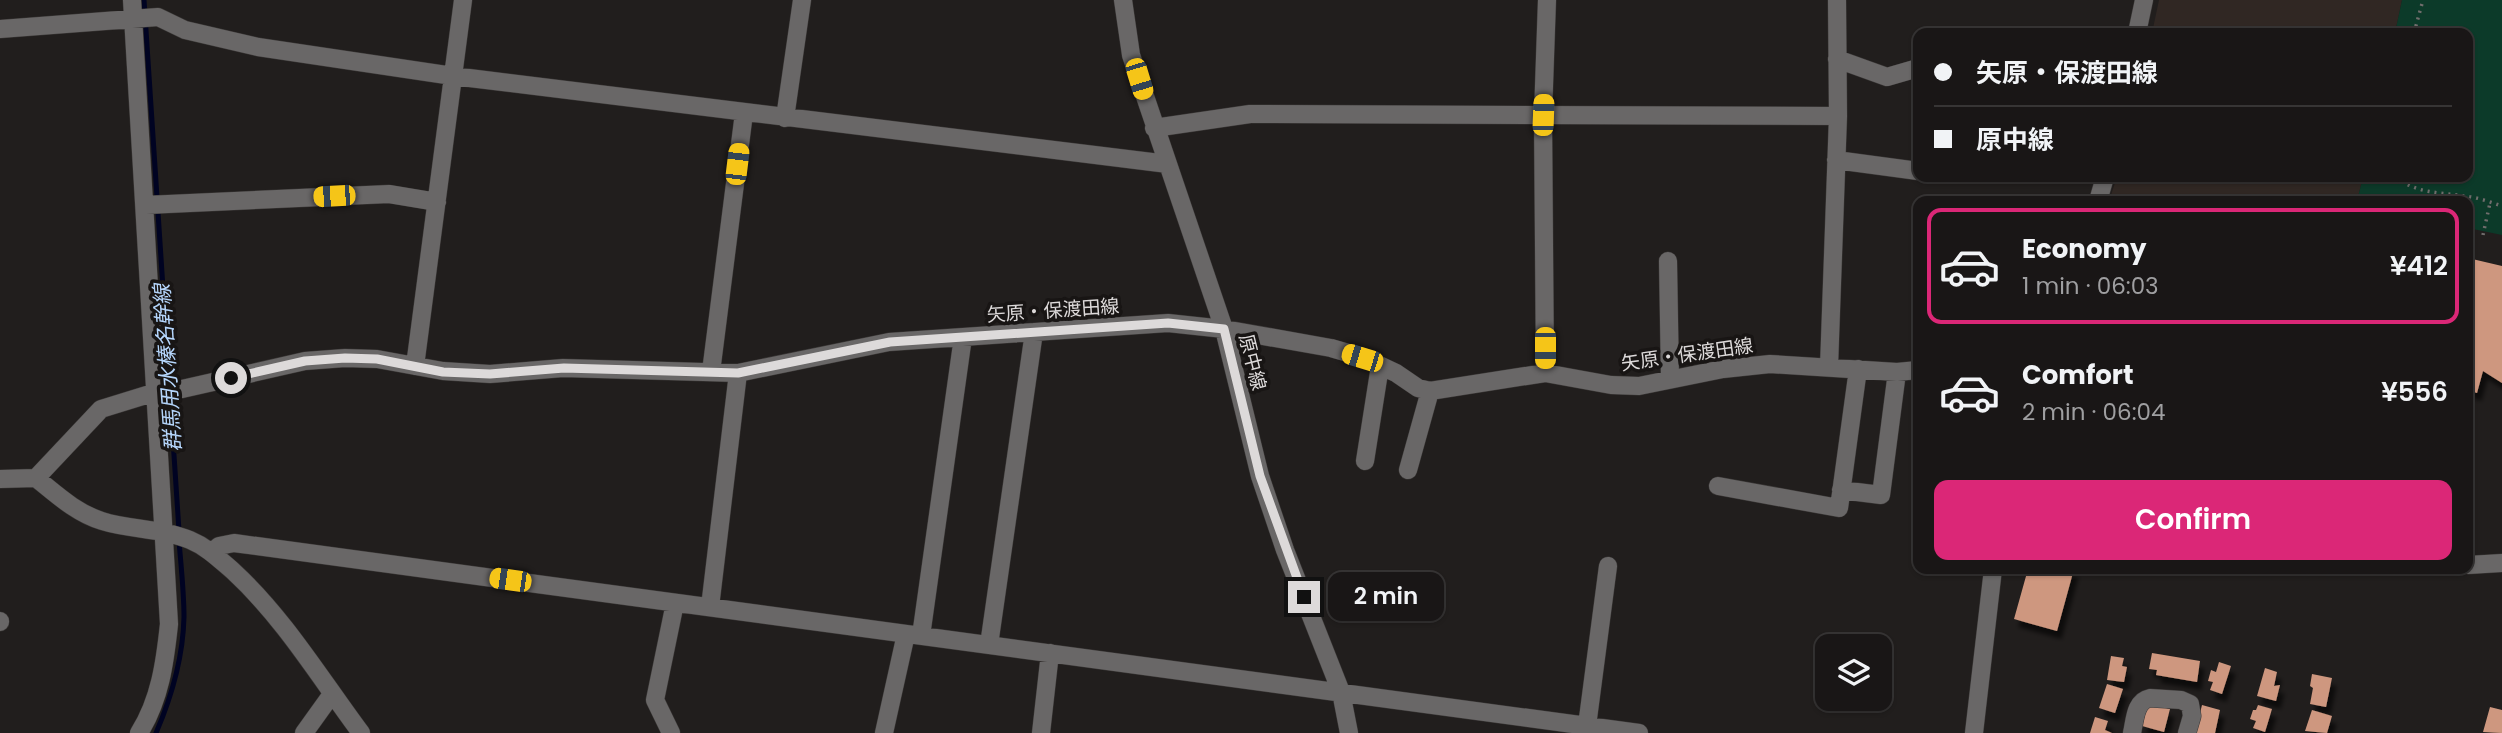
<!DOCTYPE html>
<meta charset="utf-8">
<style>
:root{--surface:#191616;--page:#262323;--text:#f1f3f6;--muted:#9f9fa1;--line:#373535;--accent:#db2777}
body{margin:0;font-family:Poppins,"Noto Sans JP",sans-serif;background:var(--page);color:var(--text);height:100vh;display:flex;flex-direction:column;font-size:26px;white-space:nowrap}
*{box-sizing:border-box;margin:0}
p{font-size:23px;color:var(--muted)}
.icon{flex:none;width:38px;height:38px;fill:none;stroke:currentColor;stroke-width:2;stroke-linecap:round;stroke-linejoin:round}
.map{position:relative;flex:1;overflow:hidden}
.side{position:absolute;left:1913px;top:196px;width:560px;height:378px;display:flex;flex-direction:column;background:var(--surface);border-radius:14px;box-shadow:0 2px 5px #0004,0 0 0 2px var(--line)}
.side>*{flex:none}
.hud{position:absolute;left:1913px;top:28px;width:560px;height:154px;border-radius:14px;box-shadow:0 2px 5px #0004,0 0 0 2px var(--line);display:grid;align-content:center;height:154px;padding:0 21px;background:var(--surface)}
.controls{position:absolute;left:1815px;top:634px;display:grid;gap:14px}
.controls a{display:grid;place-items:center;width:77px;height:77px;border-radius:14px;background:var(--surface);box-shadow:0 2px 5px #0004,0 0 0 2px var(--line);font-size:35px}
.end{position:absolute;width:32px;height:32px;margin:-16px;border:9px solid #dddada;background:#111;box-shadow:0 0 0 4px #111}
.from{border-radius:50%}
.bubble{position:absolute;height:49px;border-radius:14px;background:var(--surface);box-shadow:0 2px 5px #0004,0 0 0 2px var(--line);font-size:23px;font-weight:600;line-height:49px;text-align:center}
.car{position:absolute;width:21px;height:42px;margin:-21px -10px;border-radius:9px;box-shadow:0 0 5px 2px #0007;background:linear-gradient(#f5c518 24%,#345 0 40%,#f5c518 0 76%,#345 0 86%,#f5c518 0)}
.hud b{display:flex;align-items:center;gap:24px;height:66px;font-size:26px}
.hud b+b{border-top:2px solid var(--line)}
.hud i{width:18px;height:18px;background:var(--text)}
ul{padding:12px 0 0;list-style:none}
li{display:flex;align-items:center;gap:21px;height:116px;margin:0 14px 10px;padding:0 7px;border:4px solid transparent;border-radius:14px}
li div{flex:1}
li b{display:block;font-size:26px}
li em{font-style:normal;font-weight:600}
li.on{border-color:var(--accent)}
li>.icon{width:63px;height:63px;stroke-width:1.5}
.button{display:flex;gap:14px;margin-top:auto;padding:14px 21px}
.button a{flex:1;height:80px;border-radius:14px;background:var(--accent);color:#fff;font-size:28px;font-weight:600;line-height:80px;text-align:center}
.map>svg:first-child{display:block}
.built{fill:#302723}
.green{fill:#0c3a29}
.lines{fill:none;stroke-linecap:round;stroke-linejoin:round}
.stream{stroke:#000322;stroke-width:5}
.building{fill:#ce977f;filter:url(#shadow)}
.minor-casing{stroke:#3b3837;stroke-width:19}
.path{stroke:#706d6c;stroke-width:3.5;stroke-dasharray:2 5;stroke-linecap:butt}
.minor{stroke:#696767;stroke-width:18}
.route{stroke:#dddada;stroke-width:9}
.labels{text-anchor:middle;stroke-width:7;stroke-linejoin:round;paint-order:stroke}
.street-label{font-size:19px;fill:#dddada;stroke:#181514}
.water-label{font-size:21px;font-style:italic;fill:#b5d6fc;stroke:#181514}
</style>
<div class="map">
<svg width="2502" height="733" viewBox="0 0 2502 733">
<defs>
<filter id="shadow"><feDropShadow dx="4.5" dy="8" stdDeviation="2" flood-color="#0009"/></filter>
</defs>
<rect width="100%" height="100%" fill="#211e1d"/>
<path class="built" d="M2159 0H2402L2395 33H2152Z
M2117 177H2363L2357 201H2109Z"/>
<path class="green" d="M2402 0H2502V235L2468 228V201H2357L2363 177H2468V33H2395Z"/>
<g class="lines">
<path class="stream" d="M144 0 179 531
M156 733C172 696 183 658 184 617 184 592 181 566 179 541"/>
</g>
<path class="building" d="M2468 258 2502 266V383L2483 371 2477 393 2468 390Z
M2028 569H2074L2057 631 2014 619Z
M2152 653 2200 661 2197 682 2156 675 2157 670 2149 669Z
M2111 656 2124 658 2122 666 2127 667 2124 682 2107 680Z
M2219 662 2231 666 2222 694 2210 690 2213 682 2208 681 2211 670 2216 672Z
M2265 668 2277 672 2274 686 2280 685 2276 701 2257 696Z
M2312 674 2332 678 2326 707 2310 704 2313 688 2310 686Z
M2107 684 2123 689 2115 713 2099 708Z
M2148 703 2170 709 2164 732 2142 726Z
M2202 705 2220 710 2215 733H2195Z
M2258 705 2272 709 2265 732 2253 728 2256 721 2250 719 2253 710H2256Z
M2490 707 2502 710V733L2483 732Z
M2312 710 2332 716 2327 733 2305 731Z
M2095 717 2108 721 2105 730 2112 733H2090Z"/>
<g class="lines">
<g class="minor-casing">
<path id="minor" d="M132 0 169 624C165 662 160 700 139 733
M1123 0 1131 55 1224 329 1260 476 1285 550 1341 692 1349 733
M0 29 158 17 185 30 258 47 453 76 1168 164
M2137 33 2144 0
M1837 59 1887 77 1918 68
M785 118 802 0
M1154 128 1250 114 1838 116
M1836 160 1918 171
M2098 201 2105 177
M146 205 389 194 437 202
M1668 261 1670 379
M415 366 463 0
M1829 367 1838 116 1837 0
M711 372 744 113
M1545 373 1543 115 1547 0
M1365 461 1380 366
M1408 470 1430 391
M36 478C56 494 76 513 102 521 130 530 161 528 190 540 207 547 219 559 233 571 284 618 320 678 361 733
M0 479 36 478 101 409 156 392 182 389 305 361 345 358 377 359 443 371 490 374 563 368 738 373 889 342 1168 323 1224 329 1331 348 1362 357 1396 373 1418 388 1430 391 1545 373 1611 385 1639 386 1723 369 1770 364 1897 372 1918 370
M1718 486 1839 508 1858 369
M1841 490 1881 495 1897 372
M212 552 219 546 234 543 1639 733
M2468 565 2502 563
M710 607 738 373
M0 621V622
M921 636 963 337
M989 645 1034 332
M1587 726 1608 566
M304 733 332 694
M671 733 655 700 675 603
M884 733 906 634
M1041 733 1050 653
M1974 733 1993 569
M2132 733C2135 720 2135 701 2150 698L2181 700 2190 704 2192 716 2187 733"/>
</g>
<path class="path" d="M2414 33 2423 0
M2396 177C2417 194 2439 192 2464 196 2477 197 2490 202 2502 206
M2483 235 2490 203"/>
<use href="#minor" class="minor"/>
</g>
<g class="lines">
<path class="route" d="M231 378 305 361 345 358 377 359 443 372 490 374 564 368 738 373 890 342 1168 323 1224 329 1260 476 1304 597"/>
</g>
<g class="labels">
<g class="street-label">
<text transform="translate(1053 310) rotate(-4)" y="7">矢原・保渡田線</text>
<text transform="translate(1687 354) rotate(-8)" y="7">矢原・保渡田線</text>
<text transform="translate(1253 362) rotate(76)" y="7">原中線</text>
</g>
<g class="water-label">
<text transform="translate(168 368) rotate(-94)" y="7">群馬用水榛名幹線</text>
</g>
</g>
</svg>
<div class="controls">
<a><svg class="icon" aria-label="layers" viewBox="0 0 24 24"><path d="M12 4l9 5-9 5-9-5zM3 14l9 5 9-5"/></svg></a>
</div>
<i class="end from" style="left:231px;top:378px"></i>
<i class="end" style="left:1304px;top:597px"></i>
<div class="bubble" style="left:1328px;top:572px;width:116px">2 min</div>
<i class="car" style="left:1139px;top:79px;rotate:163deg"></i>
<i class="car" style="left:1543px;top:115px;rotate:2deg"></i>
<i class="car" style="left:737px;top:164px;rotate:7deg"></i>
<i class="car" style="left:334px;top:196px;rotate:267deg"></i>
<i class="car" style="left:1545px;top:348px;rotate:180deg"></i>
<i class="car" style="left:1362px;top:358px;rotate:287deg"></i>
<i class="car" style="left:510px;top:580px;rotate:278deg"></i>
<div class="hud">
<b><i class="from"></i>矢原・保渡田線</b>
<b><i></i>原中線</b>
</div>
<section class="side">
<ul>
<li class="on"><svg class="icon" aria-label="car" viewBox="0 0 24 24"><path d="M5 17H2v-5l4-1 3-4h7l3 4 3 1v5h-3M9 17h6M6 11h13"/><circle cx="7" cy="17" r="2"/><circle cx="17" cy="17" r="2"/></svg><div><b>Economy</b><p>1 min · 06:03</p></div><em>¥412</em></li>
<li><svg class="icon" aria-label="car" viewBox="0 0 24 24"><path d="M5 17H2v-5l4-1 3-4h7l3 4 3 1v5h-3M9 17h6M6 11h13"/><circle cx="7" cy="17" r="2"/><circle cx="17" cy="17" r="2"/></svg><div><b>Comfort</b><p>2 min · 06:04</p></div><em>¥556</em></li>
</ul>
<div class="button"><a>Confirm</a></div>
</section>
</div>
